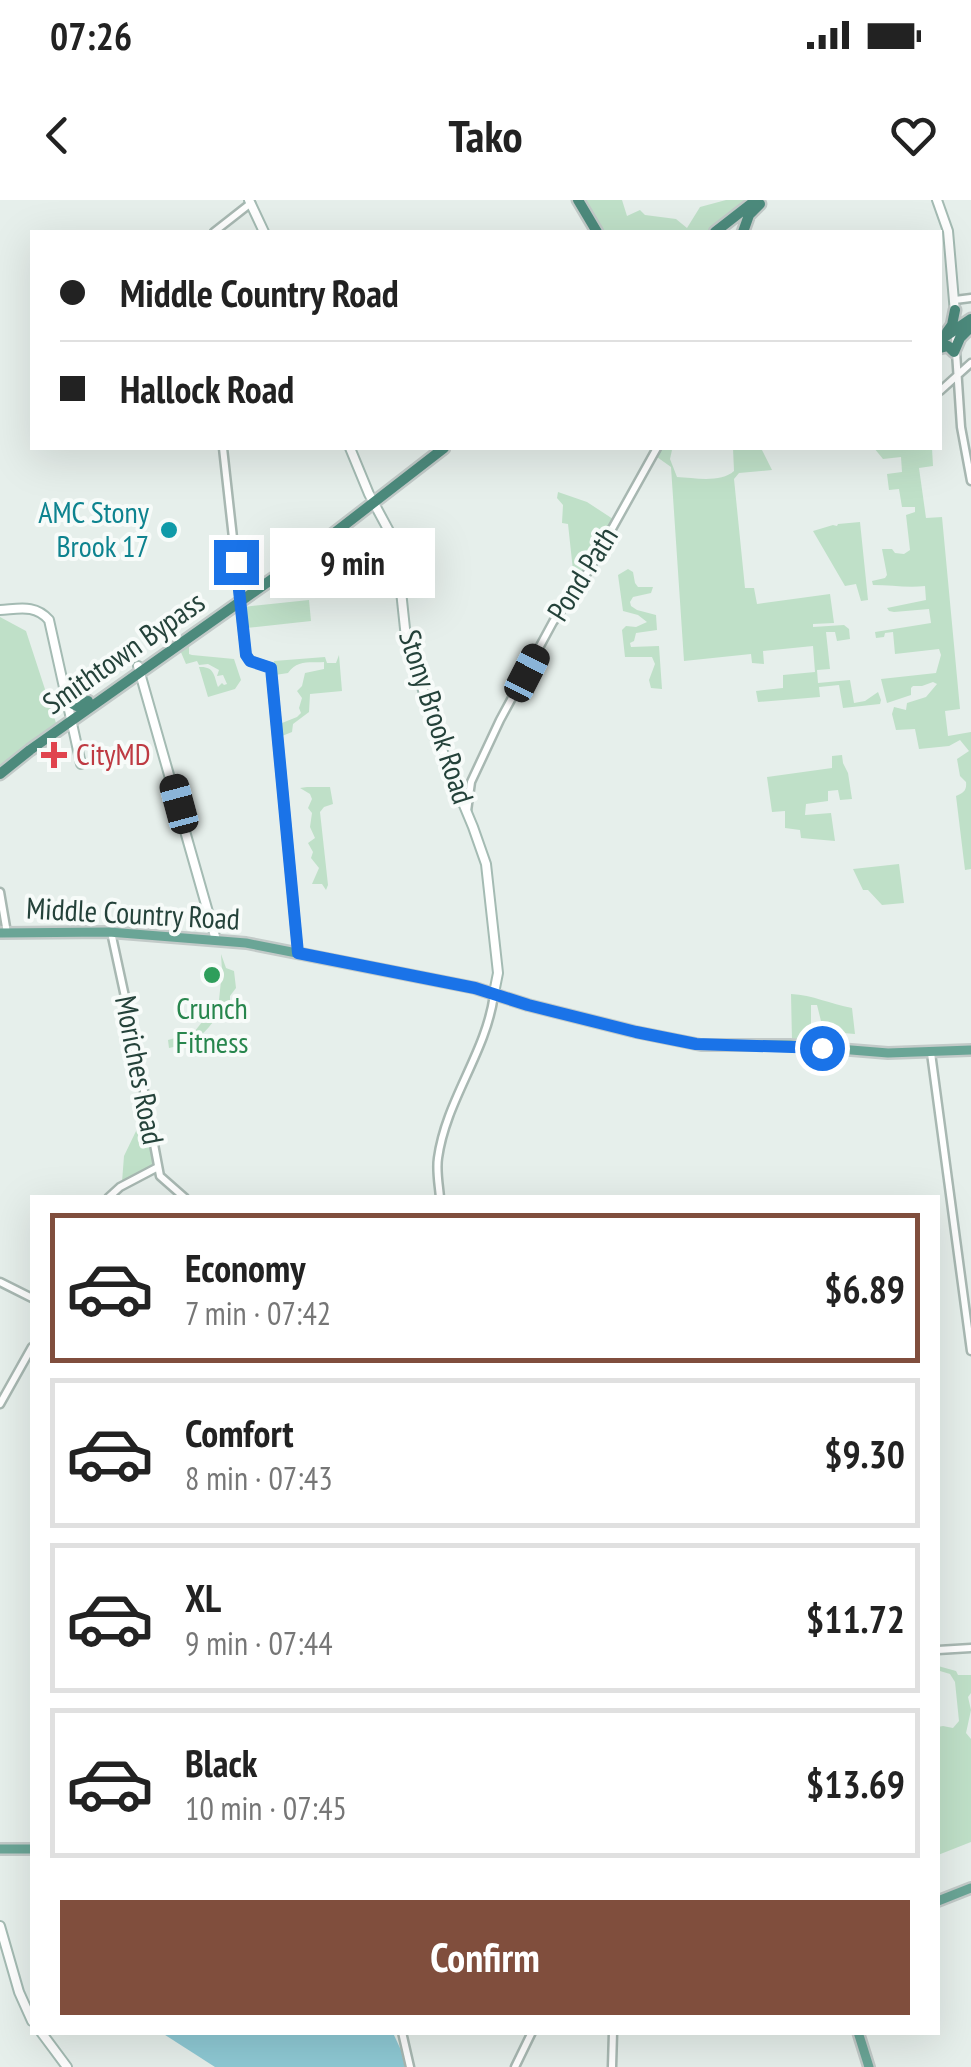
<!DOCTYPE html>
<meta charset="utf-8">
<style>
:root{--surface:#fff;--page:#f2f2f2;--text:#222;--muted:#767676;--line:#e0e0e0;--accent:#804e3d}
body{margin:0;font-family:"PT Sans Narrow",sans-serif;background:var(--page);color:var(--text);height:100vh;display:flex;flex-direction:column;font-size:38px;white-space:nowrap}
*{box-sizing:border-box;margin:0}
p{font-size:32px;color:var(--muted)}
.icon{flex:none;width:55px;height:55px;fill:none;stroke:currentColor;stroke-width:2;stroke-linecap:round;stroke-linejoin:round}
.map{position:relative;flex:1;overflow:hidden}
.side{position:absolute;left:30px;top:995px;width:910px;height:840px;display:flex;flex-direction:column;background:var(--surface);border-radius:0px;box-shadow:0 10px 40px #0002}
.side>*{flex:none}
.guide{position:absolute;left:30px;top:30px;width:912px;height:220px;border-radius:0px;box-shadow:0 10px 40px #0002;display:grid;align-content:center;height:220px;padding:0 30px;background:var(--surface)}
.end{position:absolute;width:45px;height:45px;margin:-22px;border:12px solid #1a73e8;background:#fff;box-shadow:0 0 0 5px #fff}
.from{border-radius:50%}
.bubble{position:absolute;height:70px;border-radius:0px;background:var(--surface);box-shadow:0 10px 40px #0002;font-size:32px;font-weight:700;line-height:70px;text-align:center}
.car{position:absolute;width:30px;height:60px;margin:-30px -15px;border-radius:12px;box-shadow:0 0 8px 2px #0007;background:linear-gradient(#222 24%,#8ab4d8 0 40%,#222 0 76%,#8ab4d8 0 86%,#222 0)}
.guide b{display:flex;align-items:center;gap:35px;height:95px;font-size:38px}
.guide b+b{border-top:2px solid var(--line)}
.guide i{width:25px;height:25px;background:var(--text)}
ul{padding:18px 0 0;list-style:none}
li{display:flex;align-items:center;gap:30px;height:150px;margin:0 20px 15px;padding:0 10px;border:5px solid var(--line);border-radius:0px}
li div{flex:1}
li b{display:block;font-size:38px}
li em{font-style:normal;font-weight:700}
li.selected{border-color:var(--accent)}
li>.icon{width:90px;height:90px;stroke-width:1.5}
.primary-button{display:flex;gap:20px;margin-top:auto;padding:20px 30px}
.primary-button a{flex:1;height:115px;border-radius:0px;background:var(--accent);color:#fff;font-size:40px;font-weight:700;line-height:115px;text-align:center}
.status{display:flex;justify-content:space-between;align-items:center;height:70px;padding:0 50px;background:var(--surface);direction:ltr}
.status svg{height:28px;fill:currentColor}
header{display:flex;justify-content:space-between;align-items:center;height:130px;padding:0 30px;background:var(--surface);font-size:45px;font-weight:700}
.map>svg:first-child{display:block}
.green{fill:#bfe0c8}
.water{fill:#8ec9d4}
.lines{fill:none;stroke-linecap:round;stroke-linejoin:round}
.tertiary-casing{stroke:#a8b8b2;stroke-width:11}
.secondary-casing{stroke:#a4bbb3;stroke-width:12}
.primary-casing{stroke:#c2cac8;stroke-width:14}
.trunk-casing{stroke:#c2cac8;stroke-width:15}
.tertiary{stroke:#fff;stroke-width:6}
.secondary{stroke:#fff;stroke-width:8}
.primary{stroke:#6aa596;stroke-width:9}
.trunk{stroke:#4c8a7c;stroke-width:10}
.route{stroke:#1a73e8;stroke-width:12}
.culture-dot{fill:#0f9aa8;stroke:#f7fbf9;stroke-width:4}
.health-dot{fill:#e0444e;stroke:#f7fbf9;stroke-width:4}
.leisure-dot{fill:#2e9e5b;stroke:#f7fbf9;stroke-width:4}
.labels{text-anchor:middle;stroke-width:8;stroke-linejoin:round;paint-order:stroke}
.culture-label{font-size:30px;fill:#0d838f;stroke:#f7fbf9;text-anchor:end}
.street-label{font-size:30px;fill:#24423a;stroke:#f7fbf9}
.health-label{font-size:30px;fill:#be3a42;stroke:#f7fbf9;text-anchor:start}
.leisure-label{font-size:30px;fill:#27864d;stroke:#f7fbf9}
</style>
<div class="status"><b>07:26</b><svg viewBox="0 0 49 12"><path d="M0 12V9h3v3zM5 12V6h3v6zM10 12V3h3v9zM15 12V0h3v12zM26 1h20v11H26zM47 4h2v5h-2z"/></svg></div>
<header><svg class="icon" aria-label="back" viewBox="0 0 24 24"><path d="M15 5l-7 7 7 7"/></svg>Tako<svg class="icon" aria-label="heart" viewBox="0 0 24 24"><path d="M12 20l-8-8c-3-5 5-10 8-4 3-6 11-1 8 4z"/></svg></header>
<div class="map">
<svg width="971" height="1867" viewBox="0 0 971 1867">
<rect width="100%" height="100%" fill="#e6efeb"/>
<path class="green" d="M584 0H622L627 16 640 10 645 15 676 19 687 28 700 7 726 0H746L708 32H603Z
M661 248H677L672 250 670 259 677 277C695 278 721 283 734 271L733 248H761L772 270 739 273 734 279 745 388H754L757 404 830 394 834 423 813 424V427L844 425 849 429 850 439 837 441 835 432H826L830 469 817 470 818 483 850 480 854 503 865 501 878 492 881 500 880 504 843 508 839 485 819 487 820 497 758 502 756 491 783 488V475L815 472 813 446 763 451 764 464 752 463 751 454 684 461 671 267 657 257Z
M874 248H932L933 266 919 268 926 318 942 317 960 509 945 511 948 536 971 532V669L965 670 956 596C963 593 967 591 966 582L960 576 957 559 969 551 960 540 949 546 919 549 915 529 896 530 892 514 894 507 906 510 907 503 926 497 937 484 933 482 922 486H913L911 488V495L887 503 881 479 936 473 941 455 939 449 895 454 893 432 885 433 884 437 876 438 875 432 931 423 929 409 894 412 889 411 887 408 926 400 925 386C907 388 891 385 873 385L872 381 885 378 887 375 882 349H892L895 353 904 354 910 350 906 315 915 312V307H902L899 289 889 290 887 274 902 272 901 257 883 259Z
M558 292 587 302 616 321 575 389 568 324 562 323 563 305 557 298Z
M860 322 868 400 861 401 856 384 845 386 813 331 833 325 837 326 838 324Z
M628 369 633 372 635 383 638 387H653L651 393 633 397 630 402 631 406 637 410 656 415 657 430 636 433 634 441 630 443 631 447 659 446 662 489 651 488 649 480 655 464 652 457H625L622 430 626 426 636 427 647 422 638 415 623 411 618 375Z
M309 400 311 421 246 428 243 407Z
M0 417 26 431 56 523 0 566Z
M189 443V454L192 455 234 459 241 480 235 489 208 497 199 467C214 466 214 475 218 487L222 483 224 485 227 484 223 475 217 476 219 470 208 464 199 465 197 461 186 464 180 450Z
M339 455 342 491 310 494 309 512 293 524 292 532 282 536V523L297 517 301 513 299 508 302 498 297 491 302 486 305 473 324 469V462C311 463 297 459 288 473L275 475 274 461 325 457 327 463H336Z
M842 555 843 563 848 573 852 599 840 600 838 590 828 591V601L806 604 805 615 831 613 835 641 801 638 800 630 785 628V611L772 612 767 577 832 568V556Z
M307 587H330L333 604 324 607 320 612 328 685 326 690 322 684H312L319 668 311 658 313 652 308 643 315 638 310 627 312 613 308 608 312 599 310 594 300 588Z
M899 664 904 703 882 705 868 690H863L853 669Z
M221 754 226 768 234 771 236 788 230 796V804C203 829 208 840 169 848L168 840 175 838 176 833 185 835 195 831 219 800 222 771Z
M791 794C813 795 830 804 852 808L855 834 843 833 840 827 821 821 817 805H811V843L792 841Z
M145 911 154 965 109 992 122 982 124 956 137 929 142 931 145 925 141 922Z
M938 1466 956 1471 958 1475H971V1493L968 1497 971 1510 966 1533 971 1539V1642L938 1655V1527L943 1526 953 1528 959 1521 955 1482 950 1474 940 1471 938 1473Z"/>
<path class="water" d="M162 1833H393L401 1850 405 1867H215Z"/>
<g class="lines">
<g class="tertiary-casing">
<path id="tertiary" d="M214 32 251 3
M955 100 971 98
M955 137 961 227 971 281
M940 191 971 163
M223 248 246 455 251 461 271 468 298 753
M467 611 471 582 500 520 553 422 589 370 657 248
M0 692 7 733
M111 732 127 806 134 849 137 854 160 976 185 998
M931 853 971 1151
M108 998 120 987 158 967
M440 998C439 985 436 971 438 958 446 900 486 853 494 795
M0 1082 32 1098
M0 1204 32 1147
M938 1450 971 1448
M402 1832 410 1867
M515 1867 532 1832
M612 1867 613 1832"/>
</g>
<g class="secondary-casing">
<path id="secondary" d="M249 0 264 32
M937 0 948 31 955 113
M350 248 369 294 396 344 406 438 448 567 473 627 486 664 498 773 494 793
M0 410C19 409 35 404 49 420L81 564
M138 466 216 740
M0 1726 19 1792 32 1821
M41 1832 67 1867"/>
</g>
<g class="primary-casing">
<path id="primary" d="M0 733 109 732 246 743 475 788 528 805 636 832 701 845H790L888 853 971 850
M0 1649H32
M938 1701 971 1688
M858 1832 869 1867"/>
</g>
<g class="trunk-casing">
<path id="trunk" d="M578 0 597 32
M715 32 756 0
M743 32 749 15 760 4
M947 132 952 125 955 110
M940 140 971 119
M940 148 948 146 954 152 960 138 971 127
M238 377 247 384 259 381
M66 500 77 506 88 501
M0 574 30 550 302 358 444 248"/>
</g>
<use href="#tertiary" class="tertiary"/>
<use href="#secondary" class="secondary"/>
<use href="#primary" class="primary"/>
<use href="#trunk" class="trunk"/>
</g>
<g class="lines">
<path class="route" d="M236 362 246 455 250 461 271 468 298 753 475 788 528 805 636 832 696 844 822 848"/>
</g>
<circle class="culture-dot" cx="169" cy="330" r="10"/>
<path class="health-dot" d="M49 540h10v10h10v10h-10v10h-10v-10h-10v-10h10z"/>
<circle class="leisure-dot" cx="212" cy="775" r="10"/>
<g class="labels">
<g class="culture-label">
<text x="149" y="323">AMC Stony<tspan x="149" dy="34">Brook 17</tspan></text>
</g>
<g class="street-label">
<text transform="translate(583 374) rotate(-58)" y="10">Pond Path</text>
<text transform="translate(124 453) rotate(-35)" y="10">Smithtown Bypass</text>
<text transform="translate(436 517) rotate(72)" y="10">Stony Brook Road</text>
<text transform="translate(133 714) rotate(3)" y="10">Middle Country Road</text>
<text transform="translate(139 870) rotate(79)" y="10">Moriches Road</text>
</g>
<g class="health-label">
<text x="76" y="565">CityMD</text>
</g>
<g class="leisure-label">
<text x="212" y="819">Crunch<tspan x="212" dy="34">Fitness</tspan></text>
</g>
</g>
</svg>
<i class="end from" style="left:822px;top:848px"></i>
<i class="end" style="left:236px;top:362px"></i>
<div class="bubble" style="left:270px;top:328px;width:165px">9 min</div>
<i class="car" style="left:527px;top:473px;rotate:27deg"></i>
<i class="car" style="left:179px;top:604px;rotate:345deg"></i>
<div class="guide">
<b><i class="from"></i>Middle Country Road</b>
<b><i></i>Hallock Road</b>
</div>
<section class="side">
<ul>
<li class="selected"><svg class="icon" aria-label="car" viewBox="0 0 24 24"><path d="M5 17H2v-5l4-1 3-4h7l3 4 3 1v5h-3M9 17h6M6 11h13"/><circle cx="7" cy="17" r="2"/><circle cx="17" cy="17" r="2"/></svg><div><b>Economy</b><p>7 min · 07:42</p></div><em>$6.89</em></li>
<li><svg class="icon" aria-label="car" viewBox="0 0 24 24"><path d="M5 17H2v-5l4-1 3-4h7l3 4 3 1v5h-3M9 17h6M6 11h13"/><circle cx="7" cy="17" r="2"/><circle cx="17" cy="17" r="2"/></svg><div><b>Comfort</b><p>8 min · 07:43</p></div><em>$9.30</em></li>
<li><svg class="icon" aria-label="car" viewBox="0 0 24 24"><path d="M5 17H2v-5l4-1 3-4h7l3 4 3 1v5h-3M9 17h6M6 11h13"/><circle cx="7" cy="17" r="2"/><circle cx="17" cy="17" r="2"/></svg><div><b>XL</b><p>9 min · 07:44</p></div><em>$11.72</em></li>
<li><svg class="icon" aria-label="car" viewBox="0 0 24 24"><path d="M5 17H2v-5l4-1 3-4h7l3 4 3 1v5h-3M9 17h6M6 11h13"/><circle cx="7" cy="17" r="2"/><circle cx="17" cy="17" r="2"/></svg><div><b>Black</b><p>10 min · 07:45</p></div><em>$13.69</em></li>
</ul>
<div class="primary-button"><a>Confirm</a></div>
</section>
</div>
